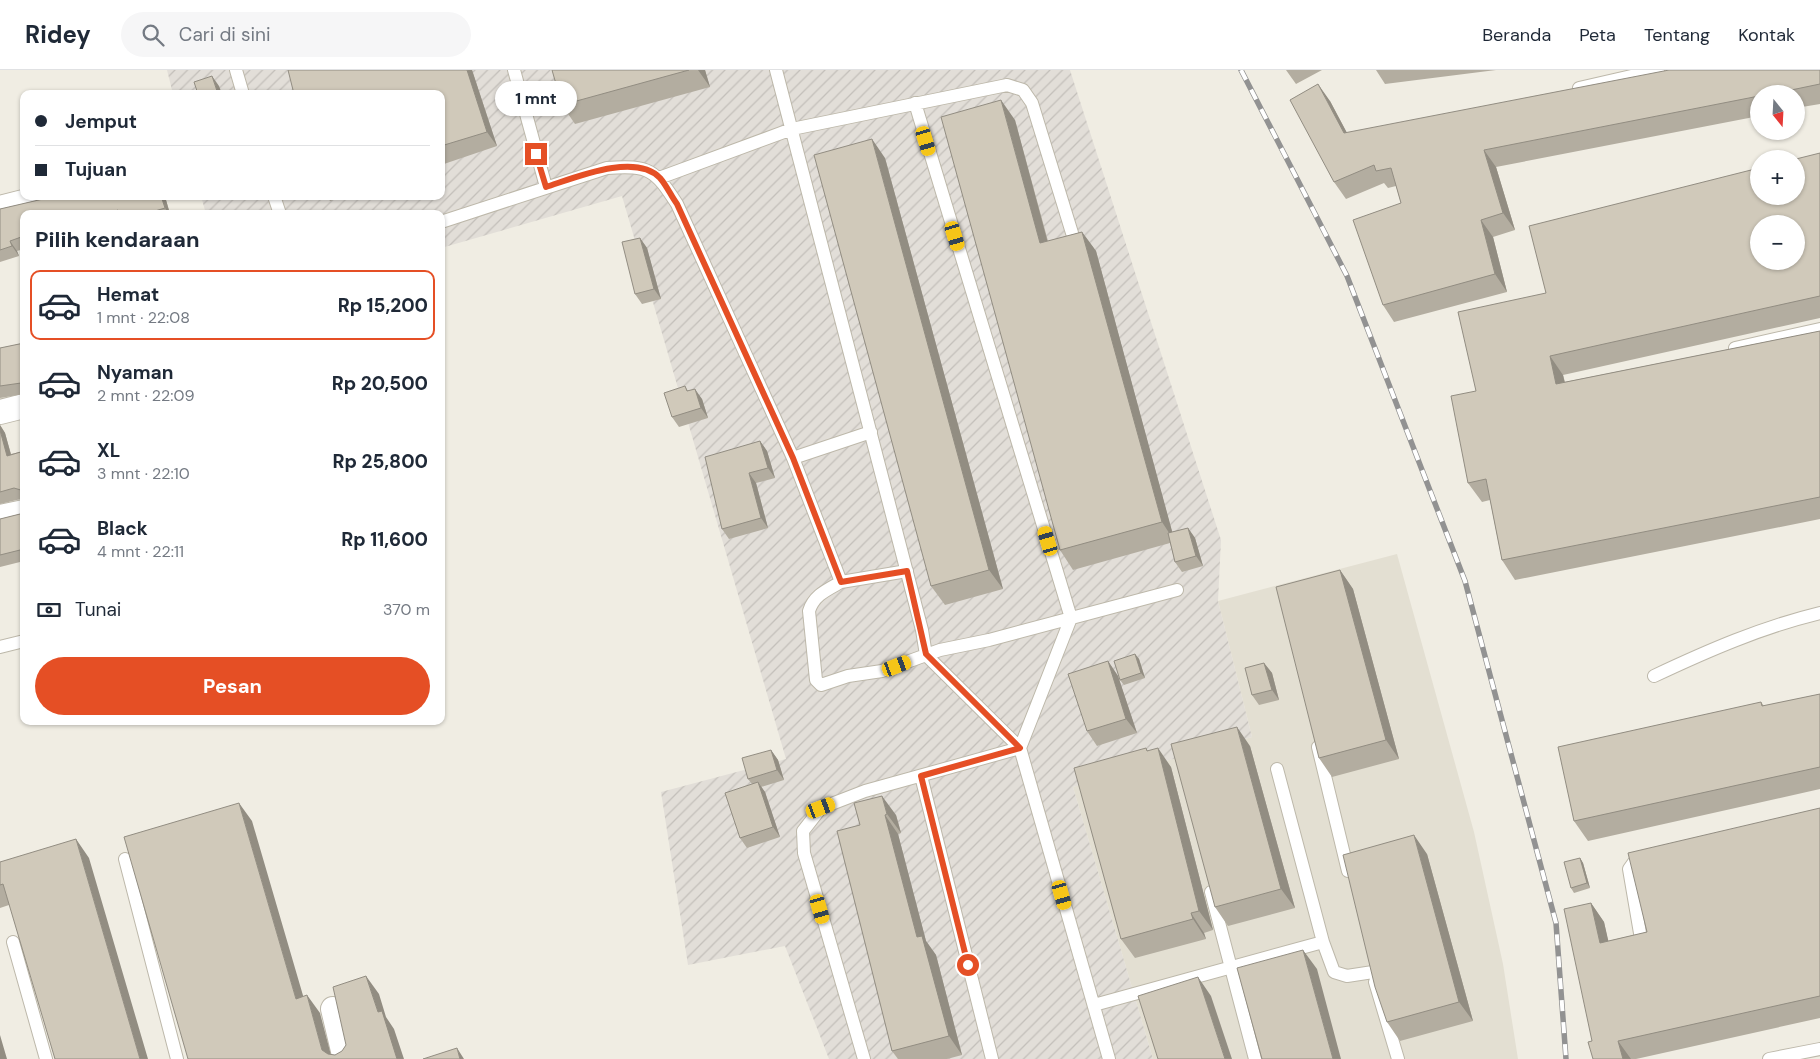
<!DOCTYPE html>
<html lang="id">
<meta charset="utf-8">
<style>
:root{--surface:#fff;--page:#f6f6f7;--text:#1f2937;--muted:#747a83;--line:#e0e1e3;--accent:#e54f25}
body{margin:0;font-family:"DM Sans",sans-serif;background:var(--page);color:var(--text);height:100vh;display:flex;flex-direction:column;font-size:19px;white-space:nowrap}
*{box-sizing:border-box;margin:0}
p{font-size:16px;color:var(--muted)}
.icon{flex:none;width:28px;height:28px;fill:none;stroke:currentColor;stroke-width:2;stroke-linecap:round;stroke-linejoin:round}
.map{position:relative;flex:1;overflow:hidden}
.sheet{position:absolute;left:20px;top:140px;width:425px;height:515px;display:flex;flex-direction:column;background:var(--surface);border-radius:10px;box-shadow:0 1px 4px #0004}
.sheet>*{flex:none}
.guide{position:absolute;left:20px;top:20px;width:425px;height:110px;border-radius:10px;box-shadow:0 1px 4px #0004;display:grid;align-content:center;height:110px;padding:0 15px;background:var(--surface)}
.needle{width:32px;rotate:162deg}
.controls{position:absolute;left:1750px;top:15px;display:grid;gap:10px}
.controls a{display:grid;place-items:center;width:55px;height:55px;border-radius:50%;background:var(--surface);box-shadow:0 1px 4px #0004;font-size:25px}
.end{position:absolute;width:22px;height:22px;margin:-11px;border:6px solid #e54f25;background:#fff;box-shadow:0 0 0 2px #fff}
.from{border-radius:50%}
.bubble{position:absolute;height:35px;border-radius:18px;background:var(--surface);box-shadow:0 1px 4px #0004;font-size:16px;font-weight:800;line-height:35px;text-align:center}
.car{position:absolute;width:15px;height:30px;margin:-15px -8px;border-radius:6px;box-shadow:0 0 4px 1px #0007;background:linear-gradient(#f5c518 24%,#345 0 40%,#f5c518 0 76%,#345 0 86%,#f5c518 0)}
.guide b{display:flex;align-items:center;gap:18px;height:48px;font-size:19px}
.guide b+b{border-top:1px solid var(--line)}
.guide i{width:12px;height:12px;background:var(--text)}
ul{padding:0;list-style:none}
li{display:flex;align-items:center;gap:15px;height:70px;margin:0 10px 8px;padding:0 5px;border:2px solid transparent;border-radius:10px}
li div{flex:1}
li b{display:block;font-size:19px}
li em{font-style:normal;font-weight:800}
li.active{border-color:var(--accent)}
li>.icon{width:45px;height:45px;stroke-width:1.5}
h2{padding:0 15px;font-size:22px;line-height:60px}
.pay{display:flex;align-items:center;gap:12px;height:55px;padding:0 15px;font-size:19px}
.pay p{margin-inline-start:auto}
.action{display:flex;gap:10px;margin-top:auto;padding:10px 15px}
.action a{flex:1;height:58px;border-radius:30px;background:var(--accent);color:#fff;font-size:20px;font-weight:800;line-height:58px;text-align:center}
header{display:flex;align-items:center;gap:30px;box-sizing:border-box;height:70px;padding:0 25px;background:var(--surface);border-bottom:1px solid var(--line)}
header strong{font-size:24px}
nav{display:flex;gap:28px;margin-inline-start:auto;font-size:18px}
.search{width:350px;height:45px;background:var(--page);display:flex;align-items:center;gap:12px;box-sizing:border-box;padding:0 18px;border-radius:28px;color:var(--muted);font-size:19px}
.map>svg:first-child{display:block}
.residential{fill:#e3dfd2}
.industrial{fill:url(#industrial-furrows)}
.lines{fill:none;stroke-linecap:round;stroke-linejoin:round}
.lane-casing{stroke:#bdb8aa;stroke-width:14}
.street-casing{stroke:#bdb8aa;stroke-width:26}
.lane{stroke:#fff;stroke-width:12}
.street{stroke:#fff;stroke-width:24}
.rail-casing{stroke:#929292;stroke-width:5.5}
.rail{stroke:#fff;stroke-width:4;stroke-dasharray:11;stroke-linecap:butt}
.wall{fill:#b3ada0}
.shaded-wall{fill:#928d82}
.building{fill:#d0c9ba;stroke:#928d82;fill-rule:evenodd}
.route{stroke:#e54f25;stroke-width:6}
</style>
<header>
<strong>Ridey</strong>
<div class="search"><svg class="icon" aria-label="search" viewBox="0 0 24 24"><circle cx="10" cy="10" r="6"/><path d="M15 15l6 6"/></svg>Cari di sini</div>
<nav><a>Beranda</a><a>Peta</a><a>Tentang</a><a>Kontak</a></nav>
</header>
<div class="map">
<svg width="1820" height="989" viewBox="0 0 1820 989">
<defs>
<pattern id="industrial-furrows" width="10" height="10" patternUnits="userSpaceOnUse" patternTransform="scale(1.25)"><rect width="10" height="10" fill="#e2ded8"/><path d="M-1 1l2-2M0 10L10 0M9 11l2-2" fill="none" stroke="#c3bfba"/></pattern>
</defs>
<rect width="100%" height="100%" fill="#f0ede3"/>
<path class="residential" d="M1397 484 1474 762 1503 894 1518 989H1153L1073 717 1252 667 1218 531Z"/>
<path class="industrial" d="M167 0H1070L1221 470 1218 531 1252 667 1073 717 1153 989H829L785 876 688 895 661 722 786 689 622 126 441 178V144H206L201 126H441V24H173Z"/>
<g class="lines">
<g class="lane-casing">
<path id="lane" d="M236 0 243 24
M514 0 546 117
M776 0 922 560 926 585 1020 678 1109 989
M1579 18 1658 0
M659 108 792 59 1007 15 1023 20 1032 33 1072 163
M274 126 280 144
M441 152 607 98C650 95 655 100 677 134L793 388 871 362
M1735 278 1820 259
M793 388 841 512 907 501
M841 512C827 520 814 525 809 541L816 610 821 615 848 606 882 601 940 580 989 570 1177 520
M0 577 24 571
M1654 606C1707 581 1762 557 1820 543
M1318 677 1348 801
M921 706 992 989
M125 789 177 989
M1211 822 1255 989
M1641 869 1629 799 1634 792 1646 789
M13 872 46 989
M1323 872 1334 902 1347 906 1373 902
M1375 912 1398 989
M1094 935 1323 872 1277 699
M864 989 804 783 803 761 821 738 865 721 1020 678 1071 548 915 33
M1769 989 1820 979"/>
</g>
<g class="street-casing">
<path id="street" d="M0 138 47 126
M0 342 24 336
M0 447 24 442
M333 939 345 989"/>
</g>
<use href="#lane" class="lane"/>
<use href="#street" class="street"/>
<g class="rail-casing">
<path id="rail" d="M1241 0 1347 206 1465 511 1556 853 1566 989"/>
</g>
<use href="#rail" class="rail"/>
</g>
<path class="wall" d="M288 0H472L497 76 441 95V24Z
M552 0H705L710 17 575 54 562 35Z
M1286 0H1322L1296 14Z
M1376 0H1496L1385 14Z
M1820 0V34L1796 38V24H1759V46L1496 97 1515 160 1493 167 1507 222 1394 252 1383 235 1401 133 1396 116 1388 118 1384 113 1346 129 1334 112 1330 31 1347 63Z
M1015 50 1048 171 1082 162 1096 181 1172 462 1188 458 1195 468 1203 496 1182 502 1175 492 1170 473 1073 500 1060 480Z
M1820 83V248L1563 305 1565 312 1820 261V449L1515 510 1502 490 1490 430 1482 432 1468 413 1476 321 1546 223Z
M885 88 1003 519 945 535 931 516Z
M48 126H178L166 130 170 144H24V179L17 181 19 186 0 192V139L43 129Z
M327 126H344L330 131Z
M640 168 647 178 661 229 642 234 635 224Z
M24 273V324L0 328V278Z
M685 316 688 321 702 329 708 348 679 357 672 347Z
M0 355 5 363 11 384 24 381V429H21L0 434Z
M760 371 767 381 775 408 756 413 768 458 729 469 722 459Z
M24 443V491L0 497V449Z
M1340 500 1353 519 1399 689 1332 707 1319 688Z
M1135 584 1139 589 1145 608 1124 615 1120 610Z
M1108 591 1118 606 1137 663 1097 676 1087 661Z
M1264 593 1272 603 1279 630 1259 635 1252 625Z
M1820 624V719L1588 771 1574 751 1761 632 1764 636Z
M1250 676 1295 838 1228 856 1215 837Z
M1146 678 1148 681 1171 697 1213 860 1204 863 1206 869 1135 888 1121 869Z
M771 680 778 690 784 710 761 717 765 722 780 767 747 778 740 768 752 714 748 709Z
M854 733 896 745 901 763 898 764 926 871 936 885 962 985 947 989H898L892 981 860 755Z
M1820 738V948L1636 989H1593L1591 833 1604 852 1608 871 1647 862Z
M1427 784 1473 951 1400 971 1387 952Z
M89 788 9 835 0 838V792Z
M1580 788 1583 793 1590 818 1574 823 1571 818Z"/>
<path class="shaded-wall" d="M467 0H472L497 76 487 62Z
M698 0H705L710 17Z
M212 6 219 16 222 24H218Z
M1318 14 1330 31 1356 80 1344 63Z
M1001 30 1015 50 1053 192 1040 173Z
M872 69 885 88 1003 519 989 500Z
M1484 80 1496 97 1515 160 1503 143Z
M161 126H164L166 130 170 144H169L165 138Z
M1481 150 1493 167 1507 222 1495 204Z
M1082 162 1096 181 1175 472 1162 452Z
M640 168 647 178 661 229 654 219Z
M10 171 17 181 19 186 12 176Z
M1550 286 1563 305 1569 333 1556 314Z
M695 319 702 329 708 348 701 338Z
M0 355 5 363 14 396 7 386 0 360Z
M760 371 767 381 775 408 768 398Z
M749 403 756 413 768 458 761 448Z
M1188 458 1195 468 1203 496 1196 486Z
M1340 500 1353 519 1399 689 1386 670Z
M1135 584 1139 589 1145 608 1141 603Z
M1108 591 1118 606 1137 663 1126 649Z
M1264 593 1272 603 1279 630 1272 620Z
M1237 657 1250 676 1295 838 1281 819Z
M1158 678 1171 697 1213 860 1199 841Z
M771 680 778 690 784 710 777 700Z
M758 712 765 722 780 767 773 757Z
M882 726 896 745 901 763 887 744Z
M239 733 252 751 309 946 296 929Z
M885 745 898 764 926 871 936 885 962 985 949 966 917 867Z
M1414 765 1427 784 1473 951 1459 932Z
M76 769 89 788 148 989H140Z
M1580 788 1583 793 1590 818 1587 813Z
M1591 833 1604 852 1613 891 1600 873Z
M1191 843 1204 863 1206 869 1193 849Z
M1303 880 1317 899 1341 989H1333Z
M366 906 379 924 386 947 394 959 404 989H397L378 942Z
M1198 907 1211 926 1232 989H1225Z
M307 925 320 943 332 989 322 980Z
M0 965 7 989H0Z
M1618 971 1631 989H1623Z
M457 978 464 989H460Z"/>
<path class="building" d="M288 0H467L487 62 441 76V24H294Z
M552 0H689L562 35Z
M1669 0H1820V14L1772 24H1759V26L1484 80 1503 143 1481 150 1495 204 1383 235 1353 150 1401 133 1391 98 1376 101 1374 95 1334 112 1290 30 1318 14 1344 63Z
M212 6 218 24H198L194 12Z
M1001 30 1040 173 1082 162 1162 452 1060 480 941 47Z
M872 69 989 500 931 516 814 85Z
M1820 83V226L1550 286 1556 314 1820 261V427L1502 490 1486 409 1468 413 1451 326 1476 321 1458 242 1546 223 1529 156 1759 98V126H1796V89ZM1759 154H1796V191H1759Z
M48 126H161L165 138 145 144H119L118 140 107 144H24V166L10 171 12 176 0 180V139L43 129Z
M640 168 654 219 635 224 622 172Z
M24 273V316L21 313 0 316V278Z
M685 316 687 321 695 319 701 338 672 347 664 323Z
M0 360 7 386 24 381V421L14 418 0 422Z
M760 371 768 398 749 403 761 448 722 459 705 387Z
M24 443V479L0 485V449Z
M1188 458 1196 486 1175 492 1168 463Z
M1340 500 1386 670 1319 688 1276 517Z
M1135 584 1141 603 1120 610 1114 591Z
M1108 591 1126 649 1087 661 1068 604Z
M1264 593 1272 620 1252 625 1245 598Z
M1820 624V697L1574 751 1558 677 1761 632 1762 636Z
M1237 657 1281 819 1215 837 1171 674Z
M1146 678 1147 681 1158 678 1199 841 1191 843 1193 849 1121 869 1074 698Z
M771 680 777 700 748 709 742 688Z
M758 712 773 757 740 768 725 723Z
M882 726 887 744 885 745 917 867 922 866 949 966 892 981 837 761 860 755 854 733Z
M239 733 296 929 307 925 322 980 328 984 335 985 342 981 346 975 333 917 366 906 378 942 382 941 397 989H188L124 767Z
M1820 738V926L1618 971 1623 989H1593L1588 972 1592 971 1564 839 1591 833 1600 873 1647 862 1628 783Z
M1414 765 1459 932 1387 952 1375 917 1343 785Z
M76 769 140 989H55L3 814 0 815V792Z
M1580 788 1587 813 1571 818 1564 792Z
M1303 880 1333 989H1262L1237 898Z
M1198 907 1225 989H1158L1138 926Z
M457 978 460 989H423Z"/>
<g class="lines">
<path class="route" d="M536 84 546 117C574 108 635 82 660 108 667 116 671 126 677 134L793 388 841 512 907 501 926 584 1020 678 921 706 968 895"/>
</g>
</svg>
<div class="controls">
<a><svg class="needle" viewBox="-14 -14 28 28"><path d="M0-13l5 13h-10z" fill="#e53935"/><path d="M0 13l5-13h-10z" fill="#747a83"/></svg></a>
<a>+</a>
<a>−</a>
</div>
<i class="end from" style="left:968px;top:895px"></i>
<i class="end" style="left:536px;top:84px"></i>
<div class="bubble" style="left:495px;top:11px;width:82px">1 mnt</div>
<i class="car" style="left:926px;top:71px;rotate:163deg"></i>
<i class="car" style="left:955px;top:166px;rotate:163deg"></i>
<i class="car" style="left:1048px;top:471px;rotate:343deg"></i>
<i class="car" style="left:897px;top:596px;rotate:69deg"></i>
<i class="car" style="left:821px;top:738px;rotate:69deg"></i>
<i class="car" style="left:1062px;top:825px;rotate:164deg"></i>
<i class="car" style="left:820px;top:839px;rotate:164deg"></i>
<div class="guide">
<b><i class="from"></i>Jemput</b>
<b><i></i>Tujuan</b>
</div>
<section class="sheet">
<h2>Pilih kendaraan</h2>
<ul>
<li class="active"><svg class="icon" aria-label="car" viewBox="0 0 24 24"><path d="M5 17H2v-5l4-1 3-4h7l3 4 3 1v5h-3M9 17h6M6 11h13"/><circle cx="7" cy="17" r="2"/><circle cx="17" cy="17" r="2"/></svg><div><b>Hemat</b><p>1 mnt · 22:08</p></div><em>Rp 15,200</em></li>
<li><svg class="icon" aria-label="car" viewBox="0 0 24 24"><path d="M5 17H2v-5l4-1 3-4h7l3 4 3 1v5h-3M9 17h6M6 11h13"/><circle cx="7" cy="17" r="2"/><circle cx="17" cy="17" r="2"/></svg><div><b>Nyaman</b><p>2 mnt · 22:09</p></div><em>Rp 20,500</em></li>
<li><svg class="icon" aria-label="car" viewBox="0 0 24 24"><path d="M5 17H2v-5l4-1 3-4h7l3 4 3 1v5h-3M9 17h6M6 11h13"/><circle cx="7" cy="17" r="2"/><circle cx="17" cy="17" r="2"/></svg><div><b>XL</b><p>3 mnt · 22:10</p></div><em>Rp 25,800</em></li>
<li><svg class="icon" aria-label="car" viewBox="0 0 24 24"><path d="M5 17H2v-5l4-1 3-4h7l3 4 3 1v5h-3M9 17h6M6 11h13"/><circle cx="7" cy="17" r="2"/><circle cx="17" cy="17" r="2"/></svg><div><b>Black</b><p>4 mnt · 22:11</p></div><em>Rp 11,600</em></li>
</ul>
<div class="pay"><svg class="icon" aria-label="cash" viewBox="0 0 24 24"><path d="M3 7h18v10H3z"/><circle cx="12" cy="12" r="2"/></svg>Tunai<p>370 m</p></div>
<div class="action"><a>Pesan</a></div>
</section>
</div>
